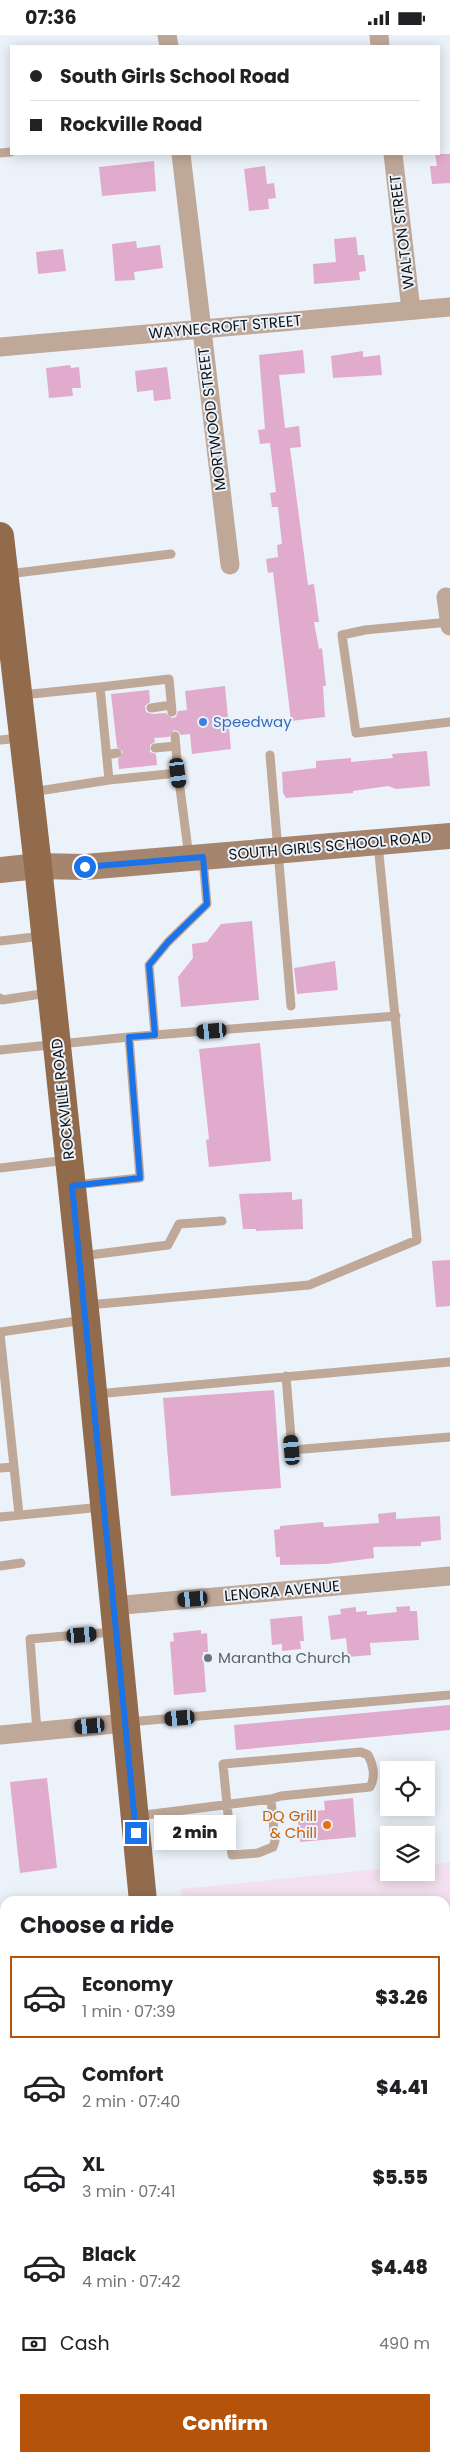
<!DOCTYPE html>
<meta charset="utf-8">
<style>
:root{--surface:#fff;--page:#f6f6f6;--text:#202124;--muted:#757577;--line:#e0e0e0;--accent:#b45309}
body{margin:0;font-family:Poppins,sans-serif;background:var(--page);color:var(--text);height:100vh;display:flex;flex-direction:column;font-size:19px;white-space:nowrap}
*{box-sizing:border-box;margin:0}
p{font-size:16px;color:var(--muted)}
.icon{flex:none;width:28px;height:28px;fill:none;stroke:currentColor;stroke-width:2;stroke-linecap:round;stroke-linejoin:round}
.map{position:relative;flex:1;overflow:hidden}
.panel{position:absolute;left:0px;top:1861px;width:450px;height:566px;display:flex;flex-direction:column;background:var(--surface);border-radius:15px 15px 0 0;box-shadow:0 2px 12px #0003}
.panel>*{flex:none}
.hud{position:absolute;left:10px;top:10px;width:430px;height:110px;border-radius:0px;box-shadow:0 2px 12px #0003;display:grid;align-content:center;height:110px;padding:0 20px;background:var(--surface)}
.tools{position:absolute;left:380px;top:1726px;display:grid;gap:10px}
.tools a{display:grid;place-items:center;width:55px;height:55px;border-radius:0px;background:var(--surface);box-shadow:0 2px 12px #0003;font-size:25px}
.end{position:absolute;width:22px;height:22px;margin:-11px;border:6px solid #1a73e8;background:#fff;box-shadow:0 0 0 2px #fff}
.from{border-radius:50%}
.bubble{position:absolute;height:35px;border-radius:0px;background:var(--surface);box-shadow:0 2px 12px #0003;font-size:16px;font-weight:800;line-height:35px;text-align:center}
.car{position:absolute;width:15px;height:30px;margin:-15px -8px;border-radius:6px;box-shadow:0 0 4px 1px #0007;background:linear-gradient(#222 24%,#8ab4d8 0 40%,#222 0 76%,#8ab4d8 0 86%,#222 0)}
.hud b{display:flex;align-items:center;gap:18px;height:48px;font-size:19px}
.hud b+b{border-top:1px solid var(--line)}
.hud i{width:12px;height:12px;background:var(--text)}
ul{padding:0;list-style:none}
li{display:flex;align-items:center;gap:15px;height:82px;margin:0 10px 8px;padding:0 10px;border:2px solid transparent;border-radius:0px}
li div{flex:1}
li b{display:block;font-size:19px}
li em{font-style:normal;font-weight:800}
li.selected{border-color:var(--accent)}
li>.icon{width:45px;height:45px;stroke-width:1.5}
h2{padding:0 20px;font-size:22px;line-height:60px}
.pay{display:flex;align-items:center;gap:12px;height:55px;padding:0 20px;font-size:19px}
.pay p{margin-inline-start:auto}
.cta{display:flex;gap:10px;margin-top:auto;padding:10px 20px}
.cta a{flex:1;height:58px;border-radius:0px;background:var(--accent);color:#fff;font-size:20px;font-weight:800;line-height:58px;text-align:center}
.status{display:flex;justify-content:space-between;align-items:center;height:35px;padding:0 25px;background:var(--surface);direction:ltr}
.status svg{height:14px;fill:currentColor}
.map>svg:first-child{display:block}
.industrial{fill:#f3e0f1}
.water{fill:#60a1bc}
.building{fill:#e1abcd}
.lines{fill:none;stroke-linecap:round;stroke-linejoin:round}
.service{stroke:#bfa898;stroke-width:9}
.minor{stroke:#bfa898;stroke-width:19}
.secondary{stroke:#a5856d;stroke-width:26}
.primary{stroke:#926b4d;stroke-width:28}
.route{stroke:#1a73e8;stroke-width:6}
.shop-dot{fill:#3f7fe0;stroke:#ecf2fa;stroke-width:2}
.worship-dot{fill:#6b7280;stroke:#ecf2fa;stroke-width:2}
.food-dot{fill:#e8710a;stroke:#ecf2fa;stroke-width:2}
.labels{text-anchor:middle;stroke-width:4;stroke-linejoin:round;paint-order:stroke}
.street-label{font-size:15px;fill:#0e1012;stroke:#ecf2fa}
.shop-label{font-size:15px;fill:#366cbe;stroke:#ecf2fa;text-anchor:start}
.worship-label{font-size:15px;fill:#5b616d;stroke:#ecf2fa;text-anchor:start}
.food-label{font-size:15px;fill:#c56008;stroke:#ecf2fa;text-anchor:end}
</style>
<div class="status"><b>07:36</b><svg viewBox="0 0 49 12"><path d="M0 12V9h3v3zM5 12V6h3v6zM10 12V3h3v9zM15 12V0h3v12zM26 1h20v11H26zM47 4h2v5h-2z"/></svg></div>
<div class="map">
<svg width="450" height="2427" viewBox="0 0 450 2427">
<rect width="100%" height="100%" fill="#ecf2fa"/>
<path class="industrial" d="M450 1827V2427H241L240 2423 445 2422V1866H182L181 1854 389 1833V1838H426V1830Z"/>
<path class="water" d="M5 1942V2308H0V1943Z"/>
<path class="building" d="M435 119H450V148L432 149 430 131H437Z
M154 126 156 156 102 161 99 132Z
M265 131 267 149 274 148 276 163 268 164 269 174 249 176 244 134Z
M356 202 358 220H364L366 236 359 237 360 245 314 249 313 229 336 227 334 204Z
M136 206 137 213 160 210 163 233 134 237 135 245 115 246 112 209Z
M63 214 66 236 38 239 36 217Z
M303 315 305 338 279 340 285 393 299 391 301 412 290 413 308 550 314 549 319 587H314L319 614 322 613 326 651H323L325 682 291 686 273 537 268 538 266 524 278 522 277 510 282 509 278 472H272L270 458 276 457 270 408 260 409 258 395 265 394 259 320Z
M363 316V322L380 320 382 340 333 343 331 321Z
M70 330 71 333 79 332 81 353H72L73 361 49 363 46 333Z
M167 332 171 364 154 366 153 355 137 357 135 336Z
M225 651 231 714 192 719 190 699 181 700 178 696 174 695 169 702 154 703 155 707 150 710V717L156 719 157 730 119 734 118 724 123 717 117 712 111 659 149 655 150 667 145 671 146 677 152 679 166 678 172 683 176 682 178 676 187 675 185 656Z
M427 716 430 751 396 754 388 751 353 756V758L286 763 283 758 282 737 316 733V726L351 723V727L393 723 392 719Z
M252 886 259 965 181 972 178 942 193 923 192 909 207 907 221 889Z
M335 926 338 955 297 959 294 933Z
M260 1008 271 1126 209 1132 206 1105 209 1104 199 1014Z
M292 1157V1165L302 1164 303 1194 256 1196V1194H243L239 1159Z
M450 1225V1271L436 1272 432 1226Z
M274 1355 281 1453 171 1461 163 1363Z
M396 1477V1484L440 1481 441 1505 421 1507V1511L373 1512 374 1523 326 1529 280 1530V1522H276L274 1495 280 1494V1491L323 1487 324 1492 379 1488 378 1479Z
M410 1571V1576H417L419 1605 370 1608 371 1620 348 1622 346 1603 331 1605 328 1581 341 1579 340 1574 356 1572V1577L367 1576V1580L397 1577 396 1572Z
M302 1581 304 1606H300L301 1614 282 1616V1609L272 1610 270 1584Z
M201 1595V1599L207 1598 208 1617H203L206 1657 174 1660 170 1607 174 1606 173 1598Z
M450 1670V1695L236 1715 234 1690Z
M47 1743 57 1833 20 1838 10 1747Z
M353 1763 356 1802 300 1807 297 1778 325 1775 324 1766Z"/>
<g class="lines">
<path class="service" d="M0 118 11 117
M8 539 171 519
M450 587 365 595 342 600 356 698 450 687
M100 652 169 644 172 677
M22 660 100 652 109 745
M151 673 171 670
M175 701 178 738
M0 705 20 703
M155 713 176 711
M107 720 117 718
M270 720 291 971
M32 757 109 745 178 738 189 822
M0 906 42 901
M0 963 2 965 48 958
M155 1000 149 930 168 907 207 869 203 824
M129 1002 396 981
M0 1015 129 1002 140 1143 74 1150
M0 1133 67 1125
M82 1221 168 1210 179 1189 222 1186
M88 1270 309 1250 417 1205 378 809
M0 1297 84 1285
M0 1298 19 1480
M286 1341 292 1415 450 1402
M96 1359 450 1327
M0 1433 14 1432
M0 1482 102 1472
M0 1531 21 1528
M128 1687 450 1660
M37 1696 30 1604 113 1597
M137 1781 271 1764 275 1806 273 1812 258 1818 232 1820 223 1729 361 1717 368 1720C373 1729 376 1742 370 1752L281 1761 271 1764
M445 2317H450
M445 2361 450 2360
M0 2369 5 2368
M333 2422V2427"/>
<path class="minor" d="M167 0 169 11
M379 0 380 11
M181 119 230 530
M393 119 411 275
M0 312 450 272
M446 562 450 591
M113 1571 450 1541
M0 1700 125 1688"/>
<path class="secondary" d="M0 835 38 831 85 832 450 801"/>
<path class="primary" d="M0 501 38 831 86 1285 143 1866
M199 2422 200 2427"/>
</g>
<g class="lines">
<path class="route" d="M85 832 203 822 207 869 168 907 149 930 155 1000 129 1002 140 1143 72 1151 136 1798"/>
</g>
<circle class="shop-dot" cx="203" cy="687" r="5"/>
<circle class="worship-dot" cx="208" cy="1623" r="5"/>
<circle class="food-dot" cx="327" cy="1790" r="5"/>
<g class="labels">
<g class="street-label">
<text transform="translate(402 197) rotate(-97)" y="5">WALTON STREET</text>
<text transform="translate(225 292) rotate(-5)" y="5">WAYNECROFT STREET</text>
<text transform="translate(212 384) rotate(-97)" y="5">MORTWOOD STREET</text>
<text transform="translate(330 811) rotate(-5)" y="5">SOUTH GIRLS SCHOOL ROAD</text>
<text transform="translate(63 1064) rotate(-96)" y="5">ROCKVILLE ROAD</text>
<text transform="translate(282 1556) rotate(-5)" y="5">LENORA AVENUE</text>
</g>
<g class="shop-label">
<text x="213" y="692">Speedway</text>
</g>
<g class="worship-label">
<text x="218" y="1628">Marantha Church</text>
</g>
<g class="food-label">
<text x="317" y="1786">DQ Grill<tspan x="317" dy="17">&amp; Chill</tspan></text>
</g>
</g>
</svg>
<div class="tools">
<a><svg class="icon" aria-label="locate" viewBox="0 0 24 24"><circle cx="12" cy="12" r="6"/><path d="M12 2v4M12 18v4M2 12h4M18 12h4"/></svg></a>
<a><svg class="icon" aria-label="layers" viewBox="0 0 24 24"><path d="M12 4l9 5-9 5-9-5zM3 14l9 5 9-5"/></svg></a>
</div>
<i class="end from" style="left:85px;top:832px"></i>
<i class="end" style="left:136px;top:1798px"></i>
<div class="bubble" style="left:154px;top:1780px;width:82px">2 min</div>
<i class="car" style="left:178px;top:738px;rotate:173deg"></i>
<i class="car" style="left:212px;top:996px;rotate:265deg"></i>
<i class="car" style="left:292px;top:1415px;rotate:355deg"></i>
<i class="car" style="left:193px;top:1564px;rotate:265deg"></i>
<i class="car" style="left:82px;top:1600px;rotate:85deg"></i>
<i class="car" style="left:180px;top:1683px;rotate:265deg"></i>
<i class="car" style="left:90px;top:1691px;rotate:265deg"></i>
<div class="hud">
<b><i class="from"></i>South Girls School Road</b>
<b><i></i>Rockville Road</b>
</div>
<section class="panel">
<h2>Choose a ride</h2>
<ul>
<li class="selected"><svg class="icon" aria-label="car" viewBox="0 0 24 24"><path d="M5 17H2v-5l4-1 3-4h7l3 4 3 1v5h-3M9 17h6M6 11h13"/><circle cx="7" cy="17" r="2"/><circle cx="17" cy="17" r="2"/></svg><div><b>Economy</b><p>1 min · 07:39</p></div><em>$3.26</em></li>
<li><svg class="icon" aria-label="car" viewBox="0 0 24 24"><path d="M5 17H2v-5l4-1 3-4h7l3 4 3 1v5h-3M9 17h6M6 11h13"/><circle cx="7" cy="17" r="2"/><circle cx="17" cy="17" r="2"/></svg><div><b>Comfort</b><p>2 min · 07:40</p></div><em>$4.41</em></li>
<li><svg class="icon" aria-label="car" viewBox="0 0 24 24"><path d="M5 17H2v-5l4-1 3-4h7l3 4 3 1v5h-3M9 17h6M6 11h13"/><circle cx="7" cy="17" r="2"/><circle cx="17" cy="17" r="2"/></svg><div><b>XL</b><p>3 min · 07:41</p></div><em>$5.55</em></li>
<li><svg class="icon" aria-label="car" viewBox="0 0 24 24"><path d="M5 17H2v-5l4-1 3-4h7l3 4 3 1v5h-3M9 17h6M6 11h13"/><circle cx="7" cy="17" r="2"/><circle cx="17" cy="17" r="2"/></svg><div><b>Black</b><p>4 min · 07:42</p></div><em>$4.48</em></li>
</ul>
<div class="pay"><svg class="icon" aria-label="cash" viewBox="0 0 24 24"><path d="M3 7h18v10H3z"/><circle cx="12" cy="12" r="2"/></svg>Cash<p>490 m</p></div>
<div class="cta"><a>Confirm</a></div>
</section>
</div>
